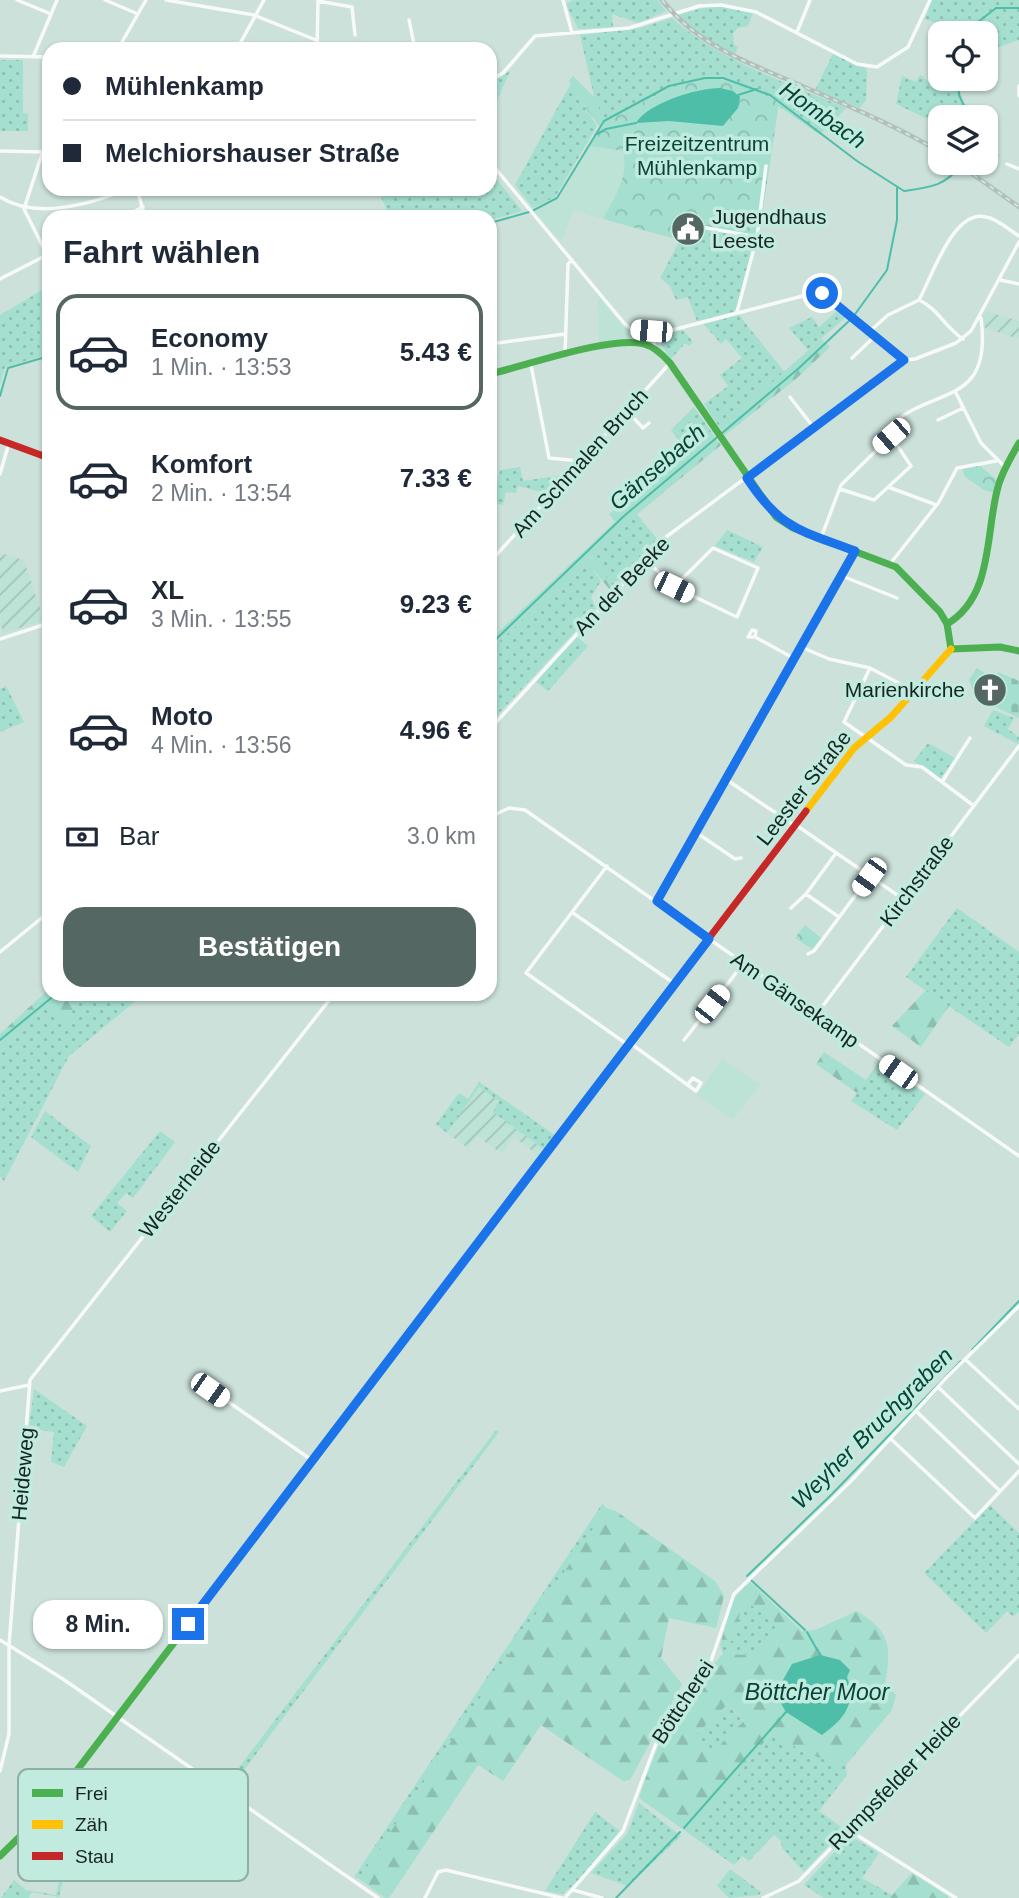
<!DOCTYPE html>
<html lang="de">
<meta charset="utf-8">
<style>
:root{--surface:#fff;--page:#f2f2f3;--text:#1f2937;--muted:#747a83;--line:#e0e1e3;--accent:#556762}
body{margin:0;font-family:Arial,sans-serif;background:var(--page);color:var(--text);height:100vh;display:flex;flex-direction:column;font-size:26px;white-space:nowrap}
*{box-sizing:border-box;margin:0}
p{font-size:23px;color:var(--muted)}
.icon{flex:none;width:38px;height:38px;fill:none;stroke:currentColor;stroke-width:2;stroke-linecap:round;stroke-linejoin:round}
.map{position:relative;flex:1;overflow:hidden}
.drawer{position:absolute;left:42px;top:210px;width:455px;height:791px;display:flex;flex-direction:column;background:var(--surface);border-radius:21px;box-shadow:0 2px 5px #0004}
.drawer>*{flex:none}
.hud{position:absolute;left:42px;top:42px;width:455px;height:154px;border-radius:21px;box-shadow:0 2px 5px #0004;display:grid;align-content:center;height:154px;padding:0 21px;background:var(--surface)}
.buttons{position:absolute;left:928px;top:21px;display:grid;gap:14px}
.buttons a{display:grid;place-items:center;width:70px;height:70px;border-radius:14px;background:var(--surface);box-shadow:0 2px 5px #0004;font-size:35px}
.end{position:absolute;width:32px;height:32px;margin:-16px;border:9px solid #1a73e8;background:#fff;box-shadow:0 0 0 4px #fff}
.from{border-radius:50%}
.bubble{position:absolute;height:49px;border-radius:21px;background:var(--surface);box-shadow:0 2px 5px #0004;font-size:23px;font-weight:700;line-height:49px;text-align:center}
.car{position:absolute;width:21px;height:42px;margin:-21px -10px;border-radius:9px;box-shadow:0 0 5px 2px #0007;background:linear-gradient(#fff 24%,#345 0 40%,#fff 0 76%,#345 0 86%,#fff 0)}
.hud b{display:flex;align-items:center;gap:24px;height:66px;font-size:26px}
.hud b+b{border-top:2px solid var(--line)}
.hud i{width:18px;height:18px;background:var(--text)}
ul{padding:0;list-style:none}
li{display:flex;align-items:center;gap:21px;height:116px;margin:0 14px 10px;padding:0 7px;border:4px solid transparent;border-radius:21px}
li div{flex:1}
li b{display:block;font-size:26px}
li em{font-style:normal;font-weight:700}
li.selected{border-color:var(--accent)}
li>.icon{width:63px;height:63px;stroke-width:1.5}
h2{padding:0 21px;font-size:32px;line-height:84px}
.pay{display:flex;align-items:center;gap:18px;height:77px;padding:0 21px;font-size:26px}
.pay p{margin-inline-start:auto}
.primary-button{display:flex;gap:14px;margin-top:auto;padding:14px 21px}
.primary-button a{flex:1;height:80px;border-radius:21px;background:var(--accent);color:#fff;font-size:28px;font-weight:700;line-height:80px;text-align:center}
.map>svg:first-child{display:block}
.built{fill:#bde3d7}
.industrial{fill:url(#industrial-furrows)}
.grass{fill:url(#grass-dots)}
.forest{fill:url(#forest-firs);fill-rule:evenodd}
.cemetery{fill:url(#cemetery-stones)}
.park{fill:url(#park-crowns)}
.water{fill:#4ebea8}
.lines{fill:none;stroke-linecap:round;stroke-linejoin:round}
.stream{stroke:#4ebea8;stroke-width:2}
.street{stroke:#f7faf9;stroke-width:3.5}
.fast{stroke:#4caf50;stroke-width:7}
.slow{stroke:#ffc107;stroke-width:7}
.jam{stroke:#c62828;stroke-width:7}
.rail-casing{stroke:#b7bcbb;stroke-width:4.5}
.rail{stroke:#c1ebde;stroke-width:2;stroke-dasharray:5;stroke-linecap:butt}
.route{stroke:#1a73e8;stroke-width:9}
.labels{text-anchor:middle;stroke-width:7;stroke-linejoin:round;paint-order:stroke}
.park-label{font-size:21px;fill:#084438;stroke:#c1ebde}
.poi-label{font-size:21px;fill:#152521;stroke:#c1ebde;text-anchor:start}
.street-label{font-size:21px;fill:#152521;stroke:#c1ebde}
.water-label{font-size:23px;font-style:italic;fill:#064236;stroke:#c1ebde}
.key{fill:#c1ebde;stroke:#8db0a5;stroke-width:2}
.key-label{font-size:19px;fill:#152521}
</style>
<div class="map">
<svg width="1019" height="1898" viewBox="0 0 1019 1898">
<defs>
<pattern id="industrial-furrows" width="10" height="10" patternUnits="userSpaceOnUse" patternTransform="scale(1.75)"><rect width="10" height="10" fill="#bde3d7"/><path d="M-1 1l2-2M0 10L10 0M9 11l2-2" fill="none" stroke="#a2c3b8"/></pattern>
<pattern id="grass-dots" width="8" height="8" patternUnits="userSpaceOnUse" patternTransform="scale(1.75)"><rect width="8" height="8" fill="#a5dfcf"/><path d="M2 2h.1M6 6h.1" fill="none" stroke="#8dbfb1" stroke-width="1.8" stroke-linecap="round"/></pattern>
<pattern id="forest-firs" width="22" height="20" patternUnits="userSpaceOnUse" patternTransform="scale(1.75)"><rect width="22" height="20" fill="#a5dfcf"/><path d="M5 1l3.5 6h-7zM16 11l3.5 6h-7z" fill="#8dbfb1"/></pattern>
<pattern id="cemetery-stones" width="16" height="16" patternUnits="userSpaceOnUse" patternTransform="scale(1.75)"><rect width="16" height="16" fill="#a5dfcf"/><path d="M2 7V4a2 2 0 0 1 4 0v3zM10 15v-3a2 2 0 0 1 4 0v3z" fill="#8dbfb1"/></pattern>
<pattern id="park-crowns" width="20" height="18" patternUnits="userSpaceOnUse" patternTransform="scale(1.75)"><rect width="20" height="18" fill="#a5dfcf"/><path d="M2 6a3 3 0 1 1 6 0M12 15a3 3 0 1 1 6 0" fill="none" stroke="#8dbfb1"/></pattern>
</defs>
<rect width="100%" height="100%" fill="#cbe1da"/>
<path class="built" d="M657 0H663L705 39 719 47 899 126 940 149V155L884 124 725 55 694 37Z
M590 145 624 151 625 176 603 219 573 210 562 242 534 212 559 199Z
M953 163H962L1006 194 1019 204V210Z
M598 296 623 327 648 334V340L625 338 599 345Z
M722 1058 760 1085 733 1119 697 1095Z"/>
<path class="industrial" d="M986 311 1019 321V339L985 328 983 316Z
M0 553 24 560 44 621 3 633 0 621Z
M479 1086 500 1102 494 1112 545 1150 541 1157 514 1137 502 1154 477 1136 468 1148 447 1133Z"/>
<path class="grass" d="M573 0H657L666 11 639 23 612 14 613 27 578 29 566 4Z
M932 0H1019V40L985 52V33H940V45L935 43 942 25 925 19Z
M707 7H724L753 13 748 26 738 28 733 33 734 45 738 47 735 55 705 39 677 15Z
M672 18C721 62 786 82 846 108L820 135 754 89 723 79 671 88 605 122 596 105 580 35 640 28Z
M833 54 867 69 866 100 860 108 815 90Z
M0 60H23V113L28 114V131H0Z
M510 71 490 116V83Z
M940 71V79H959L961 95 971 117H940V125L896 104 902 76 916 82 920 75 931 83Z
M570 85 597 126 555 197 533 208 515 185Z
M490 171 522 211 490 220V217H390L381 197 402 189H490Z
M703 229 755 238 737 307 733 312 697 321 688 297 676 300 670 286 660 278 680 240 694 244Z
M49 286V354L5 367 0 385V315Z
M838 310 846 317 808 350 789 328 812 317 819 327Z
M739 315 786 374 720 428 704 404 728 386 720 375 742 358 726 339 721 344 704 324Z
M680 330 684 331 693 342 689 346 685 343 671 359 661 345 664 335Z
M694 407 714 436 690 455 671 430Z
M520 467 523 481 568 474 549 494 518 486 516 493 506 492 503 505 493 503 500 470Z
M636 513 658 540 614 588 589 554Z
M727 530 763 547 754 562 715 546Z
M586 560 601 581 591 597 596 609 490 723V650Z
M576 636 588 646 548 691 536 682Z
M6 686 24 722 0 732V689Z
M993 710 1014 718 1008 729 1019 737 1018 744 984 726Z
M928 743 955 758 940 779 914 761Z
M957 908 1019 952V1034L1009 1047 906 977Z
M74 994H144L69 1056 4 1181 0 1176V1053L48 1002 70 1011 77 997Z
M879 1062 925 1094 897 1130 851 1101Z
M479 1082 556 1136 545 1150 493 1112 499 1101 479 1087 447 1133 436 1124 459 1093 468 1099Z
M45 1111 91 1146 78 1172 31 1137Z
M160 1131 175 1142 133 1198 126 1193 117 1203 127 1211 110 1232 91 1216Z
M34 1389 87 1426 64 1467 51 1462 54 1432 29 1428Z
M496 1430 499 1432 229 1790 224 1787Z
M602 1504 607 1508 359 1879 354 1877Z
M990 1505 1019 1533V1611L1013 1617 1007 1611 986 1633 924 1573Z
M747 1602 779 1624 752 1655 723 1654 720 1645 732 1641 741 1610Z
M728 1704 744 1722 715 1751 710 1752 692 1738Z
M772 1732 807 1754 846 1765 847 1775 819 1811 844 1829 804 1872 782 1848 781 1841 774 1835 749 1861 742 1856 734 1865 691 1835Z
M639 1803 681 1836 628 1886 591 1873 627 1834Z
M595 1812 620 1831 576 1883 562 1894 545 1891Z
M33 1832 48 1848 64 1876 59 1897 31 1892 29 1898H1L14 1880 26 1890 56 1895 59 1881 34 1876C29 1863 34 1850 30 1834Z
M854 1838 879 1853 862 1878 892 1895 889 1898H824L804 1885 846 1839Z
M730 1869 761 1892 759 1895 729 1898 717 1886Z"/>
<path class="forest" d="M573 76 594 97 605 122 600 127 572 90 569 80Z
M821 339 830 347 796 379 725 435 720 428Z
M714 436 721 445 589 554 614 588 611 591 586 561 490 650V640L615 522 609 514Z
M49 989V994L77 997 79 1009 70 1011 73 1016 69 1028 48 1003 0 1053V1034Z
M926 990 949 1006 921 1047 892 1026Z
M824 1052 866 1080 857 1093 816 1064Z
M607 1508 616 1511 715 1581 724 1596 716 1628 669 1618 661 1658 682 1684 630 1780 623 1781 541 1725 503 1781 478 1765 389 1898H385L359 1879Z
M750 1582 802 1631 815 1630 857 1611C892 1633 891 1646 885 1685L896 1695 892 1710 846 1765 807 1754 772 1732 691 1835 639 1798C658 1739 680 1699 723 1654L752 1655 778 1624 747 1602 741 1610 732 1641 720 1645 733 1599ZM847 1677 852 1692 783 1680ZM728 1704 744 1721 714 1751 710 1752 693 1737Z
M912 1873 948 1896V1898H889Z"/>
<path class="cemetery" d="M977 668 995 679 998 672 1019 681V718L976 698 969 680Z"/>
<path class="park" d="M705 78C732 79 756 88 779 103L760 230 755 238 703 229 694 244 603 219C615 195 629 179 623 151L590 146 605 122 671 88Z
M985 144 1000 155 985 174 970 163H985Z
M979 465 998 481 994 493 984 490 964 476 963 469Z
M805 925 821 938 812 949 795 938Z"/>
<path class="water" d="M720 88 733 91 740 97 738 108 723 126 669 121 636 123C648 103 697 88 720 88Z
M820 1655 840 1660 850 1670 847 1677C857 1704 843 1720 822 1735L786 1712 779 1700 783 1680 792 1664Z"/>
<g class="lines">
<path class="stream" d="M964 33 996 8H1019
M958 79 959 95 969 117
M738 95 757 89
M595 135 606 129 636 123
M534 210 557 198 604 121 669 86 705 78H723L770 95 857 161 904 191C933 187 944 186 964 163
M490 223 529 212
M853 317 887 270 897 220V188
M0 396 8 368 49 356
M490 645 624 516 799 368 850 320
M0 1040 56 994
M972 1350 1019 1301
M747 1576 832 1494 961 1361
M751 1580 805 1630
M807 1632 820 1655
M684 1828 786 1712
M616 1898 680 1832"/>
<path class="street" d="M17 0 51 14
M105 0 138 14
M166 0 254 15 316 40
M563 0 572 33
M409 20 415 49
M797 32 810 0
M118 49 146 0
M237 49 264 0
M317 49 318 1 352 7 355 35
M0 56 49 57
M33 57 57 0
M490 80 503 73 535 36 629 28 699 6 721 5 756 12 857 64 877 67 908 47 930 0
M1019 86V96
M0 151 42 152
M490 162 624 323 630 328 657 334 653 347
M1007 164 1019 169
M137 189 145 217
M0 197C36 220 91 204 128 189
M123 217 143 207
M696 226 757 237 737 312
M757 237 766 166
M47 255 24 209 49 132
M0 279 47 255
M1000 280 1019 284
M919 300C932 277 953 209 986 217 998 219 1009 230 1019 236
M869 332 888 315 919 300C938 309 945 327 963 339
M657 334 818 292 904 360
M490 344 565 334
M565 354 568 264 572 260
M852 358 874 337
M904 360 915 359 956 343 971 331 1019 242
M531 365 549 458 580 461
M956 393 981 443 1006 468
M790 397 814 428
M627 411 643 428 649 423
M938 420 963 408
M891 436 889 427C931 385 993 409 981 318
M0 474 9 443
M888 487 934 504
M840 489 874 500 911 466 891 436
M821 538 841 485 891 436
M644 558 674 587 737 617 758 568 713 548 674 587
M490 562 670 363
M890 564 939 502 957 468 996 461
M842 576 897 598
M755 637H748L752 630 756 631 755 637 795 659
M0 639 49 623
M801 647 829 659 870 668 914 691
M870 668 844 722 906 765 922 767 974 806
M490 729 666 537 904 360
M727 780 795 826
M942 782 970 738
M490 817 509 808 525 810 1019 1156
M796 825 903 899
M697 833 735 859 741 858
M836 853 806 894 839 917
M607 866 526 973 628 1045
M657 901 855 551
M791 908 806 894
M573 913 675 984
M0 952 49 912
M808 954 814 951 869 877
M816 1015 1019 746
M684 1040 743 964
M630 1043 696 1091 701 1083 693 1078 687 1085
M966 1360 1019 1409
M938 1387 1019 1464
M210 1389 313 1461
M0 1391 29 1385
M916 1411 1000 1491
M891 1439 975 1518 1019 1471
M0 1640 63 1679 378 1898
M0 1771 9 1734V1645L30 1380 334 994
M849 1830 956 1898
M573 1890 602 1898
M425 1898 438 1872 446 1870 562 1898
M565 1898 623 1831 660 1733 687 1687 710 1664 734 1594 851 1481 946 1378 1019 1306
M763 1898 799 1881 1019 1655"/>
<path class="fast" d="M490 374C525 366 613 335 644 344 655 347 663 355 670 363L776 517 793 528 896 567 940 612 947 624 951 649
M947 624C994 596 985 533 998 487 1002 472 1011 457 1019 443
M951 649 1000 647 1019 651
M398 1348 690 963
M0 1856 46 1811 262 1527"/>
<path class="slow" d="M806 811 854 748 891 717 951 649
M262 1527 398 1348"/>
<path class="jam" d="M0 440 49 458
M690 963 806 811"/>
<g class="rail-casing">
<path id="rail" d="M662 0C697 44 743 61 793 82 843 104 893 124 940 152
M957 163 1019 207"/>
</g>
<use href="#rail" class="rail"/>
</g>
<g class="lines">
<path class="route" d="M188 1624 709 939 657 901 855 551C800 530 781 530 747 478L904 360 822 293"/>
</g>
<defs>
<g id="civic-disc" transform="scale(1.75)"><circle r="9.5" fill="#556762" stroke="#c1ebde"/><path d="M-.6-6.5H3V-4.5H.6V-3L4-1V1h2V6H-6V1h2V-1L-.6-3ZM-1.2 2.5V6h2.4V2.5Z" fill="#fff"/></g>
<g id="church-disc" transform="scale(1.75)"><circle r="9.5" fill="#556762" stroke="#c1ebde"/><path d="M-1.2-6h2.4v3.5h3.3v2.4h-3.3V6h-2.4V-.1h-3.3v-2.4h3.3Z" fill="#fff"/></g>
</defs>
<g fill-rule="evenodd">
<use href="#civic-disc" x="688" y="229"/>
<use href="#church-disc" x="990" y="690"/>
</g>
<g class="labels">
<g class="park-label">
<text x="697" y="151">Freizeitzentrum<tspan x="697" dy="24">Mühlenkamp</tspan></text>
</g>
<g class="poi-label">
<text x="712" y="224">Jugendhaus<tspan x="712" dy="24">Leeste</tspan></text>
<text x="965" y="697" text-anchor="end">Marienkirche</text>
</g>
<g class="street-label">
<text transform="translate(580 463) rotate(-48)" y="7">Am Schmalen Bruch</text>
<text transform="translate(622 586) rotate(-46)" y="7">An der Beeke</text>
<text transform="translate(804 788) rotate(-52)" y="7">Leester Straße</text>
<text transform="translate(917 881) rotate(-53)" y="7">Kirchstraße</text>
<text transform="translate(795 1000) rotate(35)" y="7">Am Gänsekamp</text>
<text transform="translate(180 1189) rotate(-52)" y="7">Westerheide</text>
<text transform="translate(23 1474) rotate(-85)" y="7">Heideweg</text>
<text transform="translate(683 1702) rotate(-57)" y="7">Böttcherei</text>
<text transform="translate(895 1782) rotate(-46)" y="7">Rumpsfelder Heide</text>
</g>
<g class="water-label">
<text transform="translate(823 115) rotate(35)" y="8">Hombach</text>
<text transform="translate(657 467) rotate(-41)" y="8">Gänsebach</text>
<text transform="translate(872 1428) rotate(-45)" y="8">Weyher Bruchgraben</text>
<text x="817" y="1700">Böttcher Moor</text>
</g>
</g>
<rect x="18" y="1769" width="230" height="112" rx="10" class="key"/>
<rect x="32" y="1789" width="31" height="8" fill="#4caf50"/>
<rect x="32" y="1820" width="31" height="9" fill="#ffc107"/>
<rect x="32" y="1852" width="31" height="8" fill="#c62828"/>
<g class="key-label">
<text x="75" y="1800">Frei</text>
<text x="75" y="1831">Zäh</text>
<text x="75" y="1863">Stau</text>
</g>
</svg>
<div class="buttons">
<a><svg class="icon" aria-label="locate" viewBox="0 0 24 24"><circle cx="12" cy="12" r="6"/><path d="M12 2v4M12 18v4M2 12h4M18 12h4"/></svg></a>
<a><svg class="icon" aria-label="layers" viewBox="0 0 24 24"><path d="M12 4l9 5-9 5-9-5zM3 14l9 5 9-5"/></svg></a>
</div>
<i class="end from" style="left:822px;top:293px"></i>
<i class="end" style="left:188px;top:1624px"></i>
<div class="bubble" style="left:33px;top:1600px;width:130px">8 Min.</div>
<i class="car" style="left:651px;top:331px;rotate:275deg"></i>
<i class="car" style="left:891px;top:436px;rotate:229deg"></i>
<i class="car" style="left:674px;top:587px;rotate:116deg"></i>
<i class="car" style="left:869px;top:877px;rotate:216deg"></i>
<i class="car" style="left:712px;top:1004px;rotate:38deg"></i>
<i class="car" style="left:898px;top:1072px;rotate:305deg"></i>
<i class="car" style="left:210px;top:1390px;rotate:125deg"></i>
<div class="hud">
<b><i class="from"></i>Mühlenkamp</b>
<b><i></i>Melchiorshauser Straße</b>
</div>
<section class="drawer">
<h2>Fahrt wählen</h2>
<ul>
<li class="selected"><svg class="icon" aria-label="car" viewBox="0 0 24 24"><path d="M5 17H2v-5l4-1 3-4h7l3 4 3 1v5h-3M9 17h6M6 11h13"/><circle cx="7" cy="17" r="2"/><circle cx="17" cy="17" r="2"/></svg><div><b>Economy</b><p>1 Min. · 13:53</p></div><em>5.43 €</em></li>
<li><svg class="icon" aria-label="car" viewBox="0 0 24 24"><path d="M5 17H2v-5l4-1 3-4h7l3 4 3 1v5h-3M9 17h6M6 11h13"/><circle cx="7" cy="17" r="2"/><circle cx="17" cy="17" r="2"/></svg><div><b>Komfort</b><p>2 Min. · 13:54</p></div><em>7.33 €</em></li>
<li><svg class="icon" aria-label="car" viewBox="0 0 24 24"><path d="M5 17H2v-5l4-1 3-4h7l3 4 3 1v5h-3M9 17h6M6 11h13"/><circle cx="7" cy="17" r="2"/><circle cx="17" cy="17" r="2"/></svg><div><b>XL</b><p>3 Min. · 13:55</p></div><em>9.23 €</em></li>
<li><svg class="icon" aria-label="car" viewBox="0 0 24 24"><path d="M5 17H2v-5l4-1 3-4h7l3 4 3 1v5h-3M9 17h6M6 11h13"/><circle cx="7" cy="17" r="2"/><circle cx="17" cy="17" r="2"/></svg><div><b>Moto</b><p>4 Min. · 13:56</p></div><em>4.96 €</em></li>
</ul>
<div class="pay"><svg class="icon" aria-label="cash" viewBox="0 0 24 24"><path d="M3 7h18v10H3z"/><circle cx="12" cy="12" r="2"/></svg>Bar<p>3.0 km</p></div>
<div class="primary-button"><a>Bestätigen</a></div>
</section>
</div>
